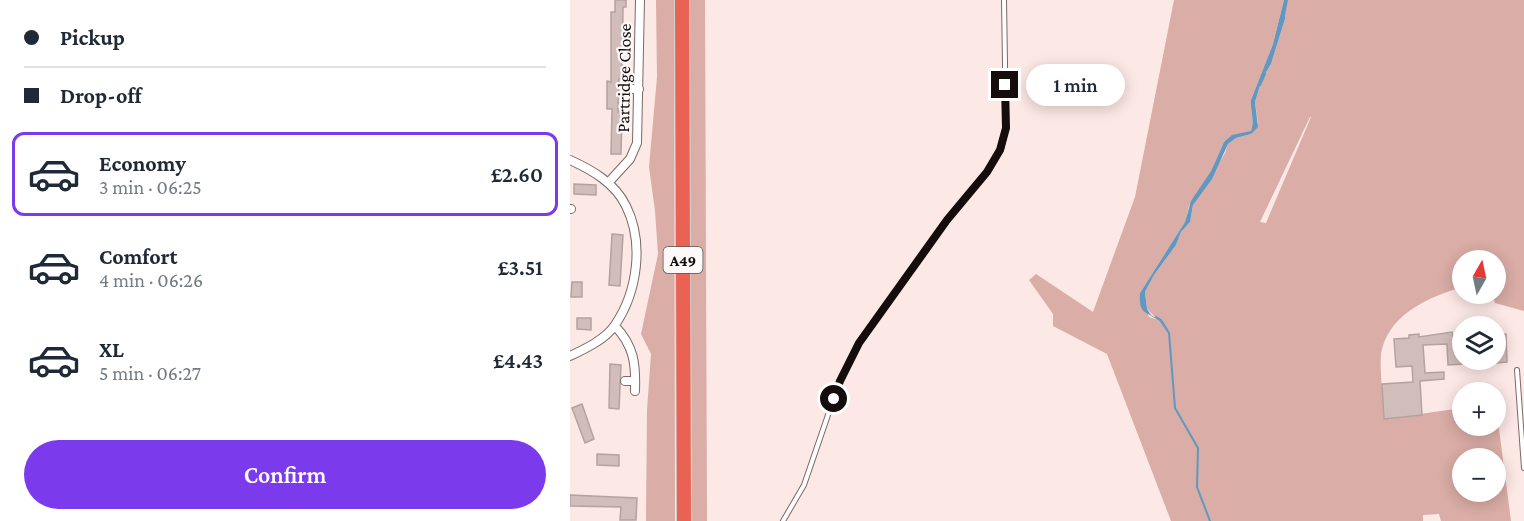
<!DOCTYPE html>
<meta charset="utf-8">
<style>
:root{--surface:#fff;--page:#f2f2f3;--text:#1f2937;--muted:#747a83;--line:#e0e1e3;--accent:#7c3aed}
body{margin:0;font-family:"Crimson Pro",serif;background:var(--page);color:var(--text);height:100vh;display:flex;flex-direction:column;font-size:22px;white-space:nowrap}
*{box-sizing:border-box;margin:0}
p{font-size:20px;color:var(--muted)}
.icon{flex:none;width:33px;height:33px;fill:none;stroke:currentColor;stroke-width:2;stroke-linecap:round;stroke-linejoin:round}
.map{position:relative;flex:1;overflow:hidden}
.panel{display:flex;flex-direction:column;background:var(--surface);width:570px}
.panel>*{flex:none}
.banner{display:grid;align-content:center;height:132px;padding:0 24px;background:var(--surface)}
.needle{width:39px;rotate:9deg}
.controls{position:absolute;left:882px;top:250px;display:grid;gap:12px}
.controls a{display:grid;place-items:center;width:54px;height:54px;border-radius:50%;background:var(--surface);box-shadow:0 3px 15px #0003;font-size:30px}
.end{position:absolute;width:27px;height:27px;margin:-14px;border:8px solid #140d0c;background:#fff;box-shadow:0 0 0 3px #fff}
.from{border-radius:50%}
.bubble{position:absolute;height:42px;border-radius:21px;background:var(--surface);box-shadow:0 3px 15px #0003;font-size:20px;font-weight:600;line-height:42px;text-align:center}
.banner b{display:flex;align-items:center;gap:21px;height:57px;font-size:22px}
.banner b+b{border-top:2px solid var(--line)}
.banner i{width:15px;height:15px;background:var(--text)}
ul{padding:0;list-style:none}
li{display:flex;align-items:center;gap:18px;height:84px;margin:0 12px 9px;padding:0 12px;border:3px solid transparent;border-radius:12px}
li div{flex:1}
li b{display:block;font-size:22px}
li em{font-style:normal;font-weight:600}
li.active{border-color:var(--accent)}
li>.icon{width:54px;height:54px;stroke-width:1.5}
.cta{display:flex;gap:12px;margin-top:auto;padding:12px 24px}
.cta a{flex:1;height:69px;border-radius:36px;background:var(--accent);color:#fff;font-size:24px;font-weight:600;line-height:69px;text-align:center}
main{display:flex;flex:1;min-height:0}
.map>svg:first-child{display:block}
.green{fill:#daada6;fill-rule:evenodd}
.water{fill:#6197c0}
.lines{fill:none;stroke-linecap:round;stroke-linejoin:round}
.stream{stroke:#6197c0;stroke-width:2}
.building{fill:#d1bdba;stroke:#b5a29f;stroke-width:1.5}
.lane-casing{stroke:#7a6966;stroke-width:6}
.street-casing{stroke:#7a6966;stroke-width:10}
.highway-casing{stroke:#d0cfce;stroke-width:16}
.lane{stroke:#fff;stroke-width:4}
.street{stroke:#fff;stroke-width:8}
.highway{stroke:#e96253;stroke-width:14}
.route{stroke:#140d0c;stroke-width:8}
.labels{text-anchor:middle;stroke-width:4.5;stroke-linejoin:round;paint-order:stroke}
.shield{fill:#fdf9f8;stroke:#5a5453;stroke-width:1.5}
.shield-label{font-size:16px;font-weight:bold;fill:#140d0c}
.street-label{font-size:18px;fill:#140d0c;stroke:#fdf9f8}
</style>
<main>
<section class="panel">
<div class="banner">
<b><i class="from"></i>Pickup</b>
<b><i></i>Drop-off</b>
</div>
<ul>
<li class="active"><svg class="icon" aria-label="car" viewBox="0 0 24 24"><path d="M5 17H2v-5l4-1 3-4h7l3 4 3 1v5h-3M9 17h6M6 11h13"/><circle cx="7" cy="17" r="2"/><circle cx="17" cy="17" r="2"/></svg><div><b>Economy</b><p>3 min · 06:25</p></div><em>£2.60</em></li>
<li><svg class="icon" aria-label="car" viewBox="0 0 24 24"><path d="M5 17H2v-5l4-1 3-4h7l3 4 3 1v5h-3M9 17h6M6 11h13"/><circle cx="7" cy="17" r="2"/><circle cx="17" cy="17" r="2"/></svg><div><b>Comfort</b><p>4 min · 06:26</p></div><em>£3.51</em></li>
<li><svg class="icon" aria-label="car" viewBox="0 0 24 24"><path d="M5 17H2v-5l4-1 3-4h7l3 4 3 1v5h-3M9 17h6M6 11h13"/><circle cx="7" cy="17" r="2"/><circle cx="17" cy="17" r="2"/></svg><div><b>XL</b><p>5 min · 06:27</p></div><em>£4.43</em></li>
</ul>
<div class="cta"><a>Confirm</a></div>
</section>
<div class="map">
<svg width="954" height="521" viewBox="0 0 954 521">
<rect width="100%" height="100%" fill="#fce8e4"/>
<path class="green" d="M86 0H104L105 521H76L77 410 81 354 71 334 88 254 85 211 79 167 87 77Z
M119 0H135L137 521H122Z
M604 0H714L703 44 681 100C680 111 685 120 681 131L654 142 641 171 619 206 615 222 570 293 579 317 589 320 594 326 577 309 575 292 584 275 606 245 611 232 620 222 623 205 655 153 658 144 666 138 681 134 688 123 685 102 692 79 701 64 715 19 717 0H954V311L925 303 922 294H926V261H892V287C860 297 822 312 812 349 808 363 814 403 815 419L892 408V426H926V406L941 521H871L869 514 853 515V521H601L537 354 483 326V314L459 280 466 274 523 312 565 197ZM741 117 696 223 690 222 740 117ZM892 459H926V492H892Z"/>
<path class="water" d="M714 0H717L715 19 701 64 692 79 685 102 688 127 681 134 666 138 658 144 642 179 623 205 620 222 611 232 606 245 584 275 575 292 577 309 581 315 591 321 597 332C594 328 591 322 588 320 574 310 569 314 570 293L615 222 621 201 641 171 654 142 662 135 681 131C685 120 680 111 681 100L703 44Z"/>
<g class="lines">
<path class="stream" d="M715 9 717 0
M690 85 695 74
M586 317 591 320 599 333 605 408 628 448 627 487 640 521"/>
</g>
<path class="building" d="M45 0H56V7H53L52 79H49L48 112H52L51 154H41L42 109H37V81L41 82V12H45Z
M4 184 26 185V195L4 194Z
M42 234 53 235 50 286 39 285Z
M2 282H12V297H1Z
M7 318H21V330L7 329Z
M882 332 883 337H892V364L878 365 877 344 853 345 855 373 874 372V379L850 381 852 415 814 419 812 384 843 382 842 366 826 367 824 339 839 338V335L849 334V337Z
M936 334 937 362 926 363V335Z
M40 364 51 365 49 409 39 408Z
M12 404 24 439 15 443 2 408Z
M27 454 49 455V466L27 465Z
M0 495 67 498 66 520H50L51 507 0 506Z"/>
<g class="lines">
<g class="lane-casing">
<path id="lane" d="M947 370 954 468
M213 521 234 485 270 380 289 343 377 220 417 172 431 150 436 128 434 0"/>
</g>
<g class="street-casing">
<path id="street" d="M59 89H69
M0 160C22 170 45 183 56 206 74 242 68 291 45 325 36 339 15 349 0 356
M38 183 60 159 67 143 70 0
M0 209H1
M45 326C64 346 66 364 65 391
M55 381H65"/>
</g>
<g class="highway-casing">
<path id="highway" d="M112 0 114 521"/>
</g>
<use href="#lane" class="lane"/>
<use href="#street" class="street"/>
<use href="#highway" class="highway"/>
</g>
<g class="lines">
<path class="route" d="M264 399 270 381 289 343 377 220 417 172 430 150 436 128 435 85"/>
</g>
<g class="labels">
<rect class="shield" x="93.5" y="247" width="39" height="26" rx="4.5"/>
<g class="shield-label">
<text x="113" y="266">A49</text>
</g>
<g class="street-label">
<text transform="translate(54 78) rotate(-89)" y="6">Partridge Close</text>
</g>
</g>
</svg>
<div class="controls">
<a><svg class="needle" viewBox="-14 -14 28 28"><path d="M0-13l5 13h-10z" fill="#e53935"/><path d="M0 13l5-13h-10z" fill="#747a83"/></svg></a>
<a><svg class="icon" aria-label="layers" viewBox="0 0 24 24"><path d="M12 4l9 5-9 5-9-5zM3 14l9 5 9-5"/></svg></a>
<a>+</a>
<a>−</a>
</div>
<i class="end from" style="left:264px;top:399px"></i>
<i class="end" style="left:435px;top:85px"></i>
<div class="bubble" style="left:456px;top:64px;width:99px">1 min</div>
</div>
</main>
